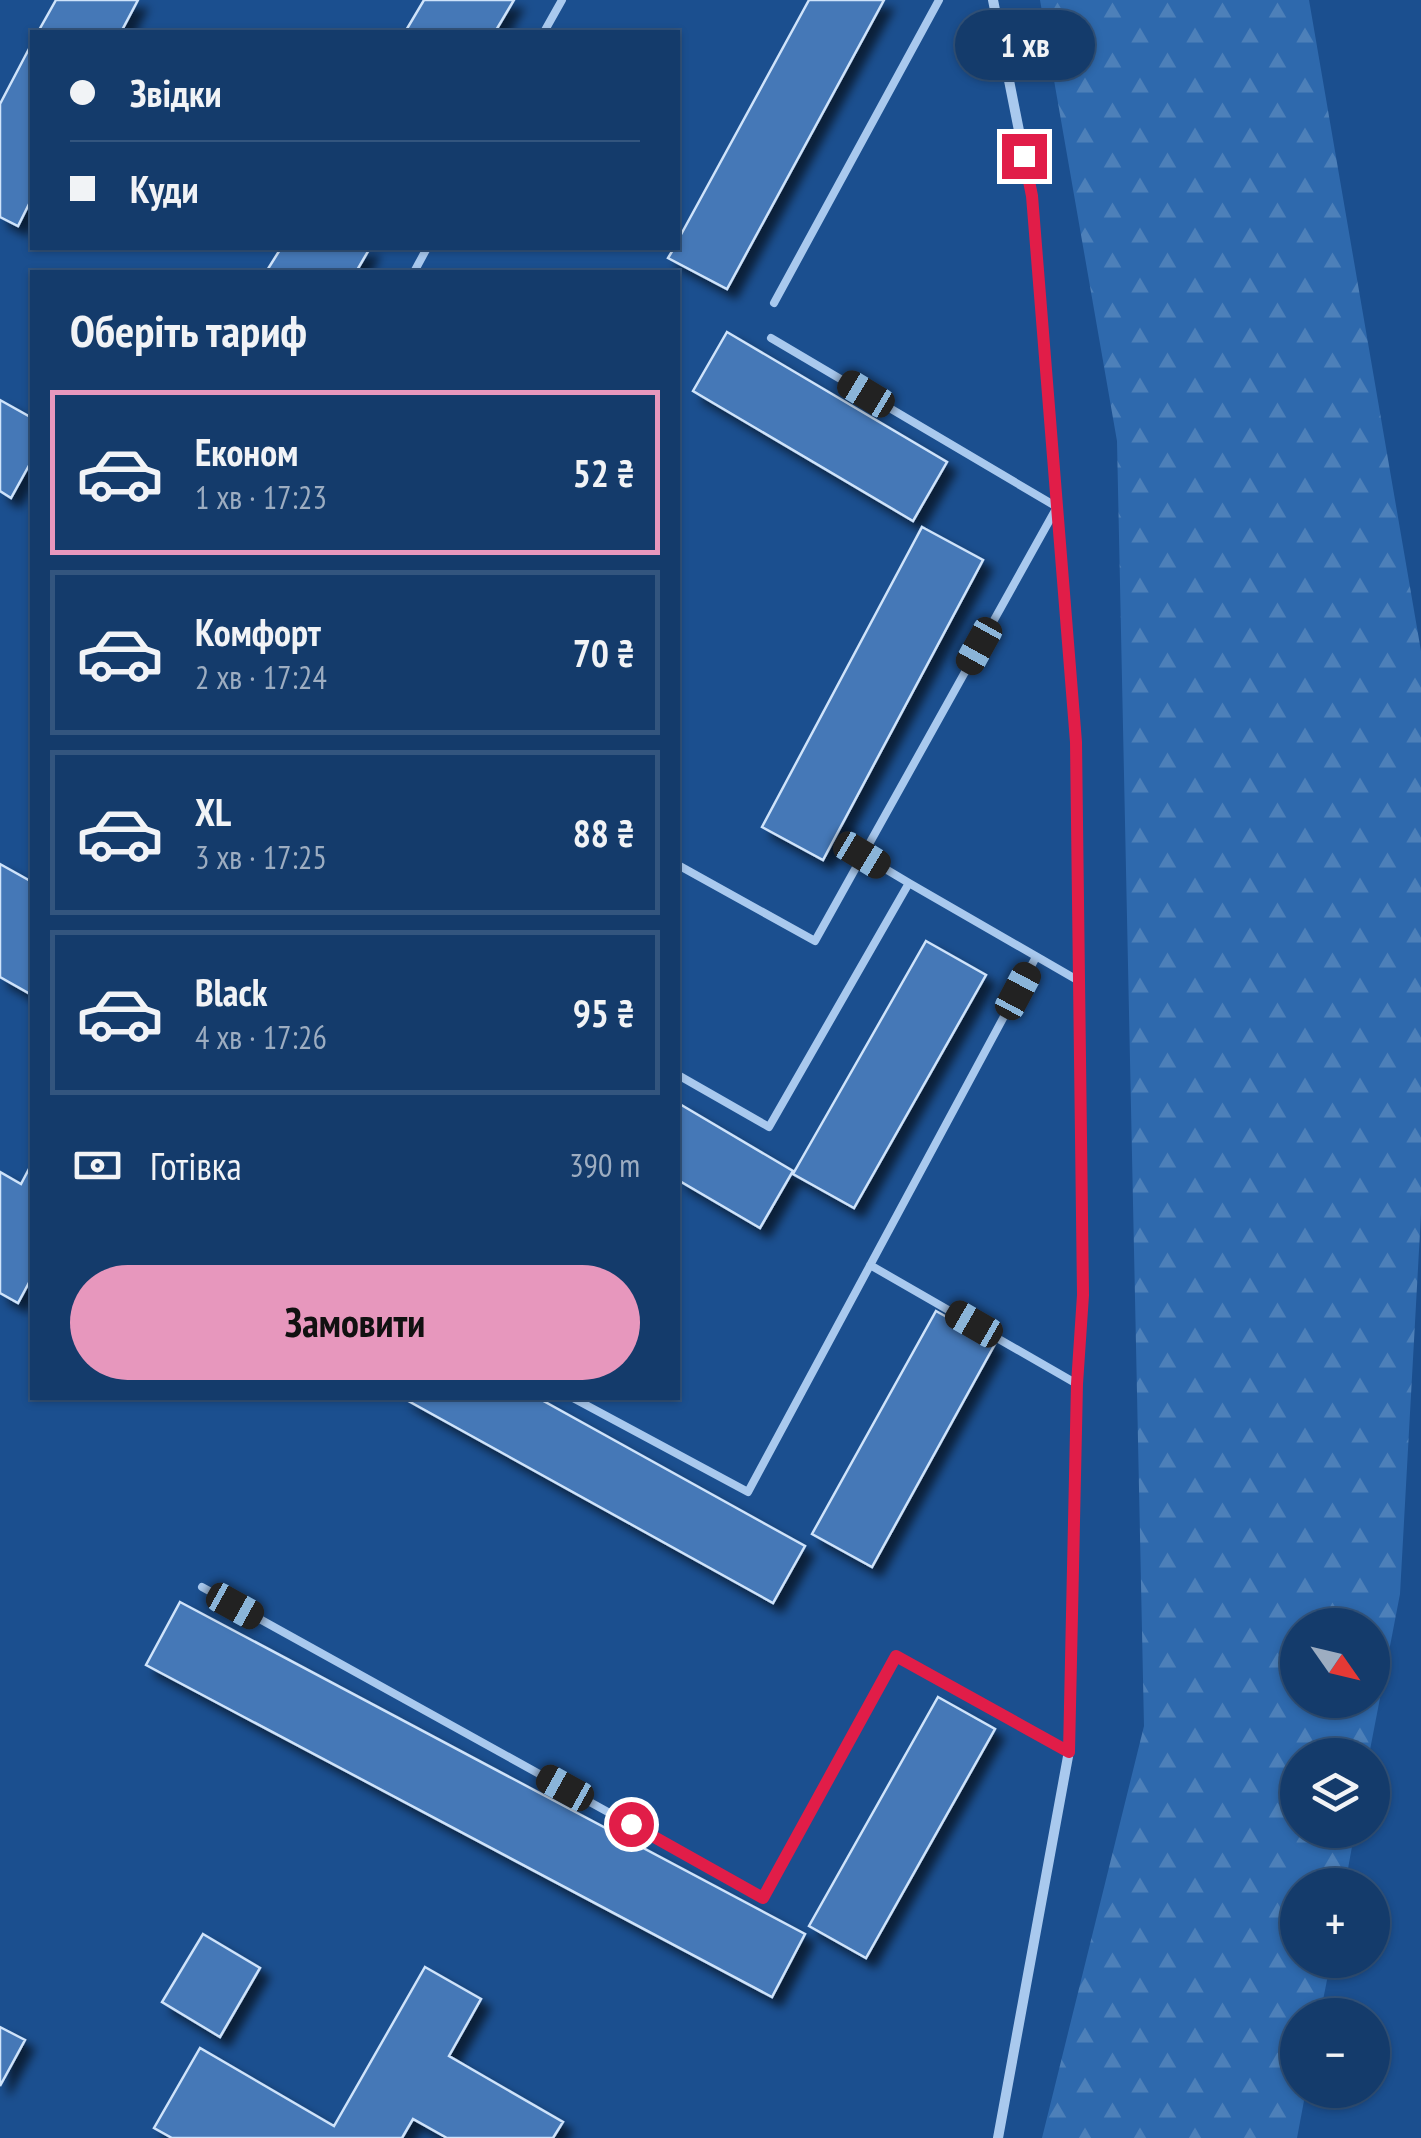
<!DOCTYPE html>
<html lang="uk">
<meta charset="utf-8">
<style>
:root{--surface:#143b6b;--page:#214673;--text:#f1f3f6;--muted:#9dadc1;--line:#33557e;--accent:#e797bd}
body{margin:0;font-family:"PT Sans Narrow",sans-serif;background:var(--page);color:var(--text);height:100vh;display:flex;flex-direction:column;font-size:38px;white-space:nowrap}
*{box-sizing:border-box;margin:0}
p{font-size:32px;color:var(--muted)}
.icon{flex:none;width:55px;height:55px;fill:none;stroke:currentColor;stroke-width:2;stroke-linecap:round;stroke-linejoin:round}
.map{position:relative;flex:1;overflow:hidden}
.details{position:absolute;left:30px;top:270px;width:650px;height:1130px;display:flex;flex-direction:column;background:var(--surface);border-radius:0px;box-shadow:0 2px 8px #0004,0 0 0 2px var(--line)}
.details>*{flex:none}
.guide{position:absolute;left:30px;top:30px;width:650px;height:220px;border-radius:0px;box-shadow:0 2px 8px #0004,0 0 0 2px var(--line);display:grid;align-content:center;height:220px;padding:0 40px;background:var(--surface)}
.needle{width:65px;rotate:124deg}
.fabs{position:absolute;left:1280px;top:1608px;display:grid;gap:20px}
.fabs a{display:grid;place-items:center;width:110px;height:110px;border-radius:50%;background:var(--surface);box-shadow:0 2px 8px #0004,0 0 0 2px var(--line);font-size:50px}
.end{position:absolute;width:45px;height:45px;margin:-22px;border:12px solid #e11d48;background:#fff;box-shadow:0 0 0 5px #fff}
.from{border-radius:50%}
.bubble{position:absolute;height:70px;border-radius:35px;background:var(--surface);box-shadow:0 2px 8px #0004,0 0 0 2px var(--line);font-size:32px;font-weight:800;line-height:70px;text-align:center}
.car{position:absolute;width:30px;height:60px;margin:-30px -15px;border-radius:12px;box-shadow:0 0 8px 2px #0007;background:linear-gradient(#222 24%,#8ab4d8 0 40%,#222 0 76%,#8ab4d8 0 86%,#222 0)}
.guide b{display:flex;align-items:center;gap:35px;height:95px;font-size:38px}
.guide b+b{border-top:2px solid var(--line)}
.guide i{width:25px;height:25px;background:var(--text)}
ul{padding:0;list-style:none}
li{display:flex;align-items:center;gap:30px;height:165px;margin:0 20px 15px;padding:0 20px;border:5px solid var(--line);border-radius:0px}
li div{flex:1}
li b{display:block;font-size:38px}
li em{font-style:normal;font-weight:800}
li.selected{border-color:var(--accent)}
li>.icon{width:90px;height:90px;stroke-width:1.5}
h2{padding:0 40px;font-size:45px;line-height:120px}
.pay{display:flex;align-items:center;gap:25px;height:110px;padding:0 40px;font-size:38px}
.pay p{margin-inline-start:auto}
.button{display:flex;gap:20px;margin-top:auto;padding:20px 40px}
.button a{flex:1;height:115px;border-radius:60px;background:var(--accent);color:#111;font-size:40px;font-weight:800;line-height:115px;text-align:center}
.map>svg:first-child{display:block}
.forest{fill:url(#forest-firs);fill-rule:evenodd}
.building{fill:#4478b7;stroke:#cfe3fa;stroke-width:2.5;filter:url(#shadow)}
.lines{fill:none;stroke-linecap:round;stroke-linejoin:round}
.service{stroke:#a9c9ee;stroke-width:8}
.minor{stroke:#a9c9ee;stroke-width:10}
.route{stroke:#e11d48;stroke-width:12}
</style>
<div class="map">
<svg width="1421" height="2138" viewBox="0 0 1421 2138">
<defs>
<pattern id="forest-firs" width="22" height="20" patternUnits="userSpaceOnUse" patternTransform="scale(2.5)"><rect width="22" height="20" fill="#2e69ad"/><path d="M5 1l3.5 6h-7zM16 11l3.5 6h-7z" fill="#4d80b9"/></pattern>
<filter id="shadow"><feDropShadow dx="9" dy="9" stdDeviation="5" flood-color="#0009"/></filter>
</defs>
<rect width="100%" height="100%" fill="#1b4f8f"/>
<path class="forest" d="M1040 0H1309L1421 651V1214L1400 1594 1369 1755H1298V1830H1355L1345 1885H1298V1960H1331L1320 2015H1298V2090H1306L1297 2138H1042L1144 1726 1117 441ZM1298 1625H1372V1700H1298Z"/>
<path class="building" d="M56 0H138L121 32H38Z
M424 0H514L495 32H405Z
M809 0H884L727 289 668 258 674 248H678V240Z
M32 43V198L18 226 0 217V104Z
M281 248H370L356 272H266Z
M727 332 947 462 913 521 693 391Z
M0 400 32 418V460L11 498 0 491Z
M922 527 983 560 823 860 762 827Z
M0 864 32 882V995L0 977Z
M926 941 986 975 854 1208 793 1174Z
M678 1103 793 1171 760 1228 678 1180Z
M32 1163V1277L18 1303 0 1293V1172L21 1184Z
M936 1311 995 1344 872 1567 812 1534Z
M403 1398H538L805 1546 773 1603Z
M180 1602 805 1934 772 1997 146 1665Z
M938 1697 995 1729 866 1958 809 1926Z
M203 1934 260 1968 220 2037 162 2002Z
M425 1967 481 1999 449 2056 563 2122 553 2138H447L413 2119 402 2138H172L154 2128 200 2048 334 2126Z
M0 2027 25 2040 0 2086Z"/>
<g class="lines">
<path class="service" d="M544 32 562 0
M414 272 427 248
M774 303 939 0
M862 855 909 883
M678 865 815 941 1057 507 771 338
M678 1075 769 1127 909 883 1079 981
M870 1265 1077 1384
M573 1398 748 1492 1036 957
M202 1587 763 1898 896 1656 1069 1751"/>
<path class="minor" d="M993 0 1032 196 1076 743 1083 1295 1077 1384 1069 1751 998 2138"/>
</g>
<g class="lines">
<path class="route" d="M631 1824 763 1898 896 1656 1069 1752 1077 1384 1083 1295 1076 742 1032 196 1024 156"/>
</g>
</svg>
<div class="fabs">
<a><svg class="needle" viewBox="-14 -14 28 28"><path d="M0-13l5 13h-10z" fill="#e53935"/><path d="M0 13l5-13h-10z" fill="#9dadc1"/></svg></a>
<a><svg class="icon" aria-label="layers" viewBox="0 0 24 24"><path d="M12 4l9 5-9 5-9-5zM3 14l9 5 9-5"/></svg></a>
<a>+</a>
<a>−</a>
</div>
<i class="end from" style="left:631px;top:1824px"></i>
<i class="end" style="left:1024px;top:156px"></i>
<div class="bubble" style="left:955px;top:10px;width:140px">1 хв</div>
<i class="car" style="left:866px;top:394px;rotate:301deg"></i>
<i class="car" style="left:979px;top:646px;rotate:209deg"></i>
<i class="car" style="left:862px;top:855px;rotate:121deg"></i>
<i class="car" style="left:1018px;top:991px;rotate:28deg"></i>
<i class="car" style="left:974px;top:1324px;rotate:300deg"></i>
<i class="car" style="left:235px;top:1606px;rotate:119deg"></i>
<i class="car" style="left:565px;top:1788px;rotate:299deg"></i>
<div class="guide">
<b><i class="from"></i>Звідки</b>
<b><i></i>Куди</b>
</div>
<section class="details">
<h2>Оберіть тариф</h2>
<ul>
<li class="selected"><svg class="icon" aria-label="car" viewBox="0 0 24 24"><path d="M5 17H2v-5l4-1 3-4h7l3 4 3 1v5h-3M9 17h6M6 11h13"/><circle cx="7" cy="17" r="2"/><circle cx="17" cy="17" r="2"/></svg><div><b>Економ</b><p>1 хв · 17:23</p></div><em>52 ₴</em></li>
<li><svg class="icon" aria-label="car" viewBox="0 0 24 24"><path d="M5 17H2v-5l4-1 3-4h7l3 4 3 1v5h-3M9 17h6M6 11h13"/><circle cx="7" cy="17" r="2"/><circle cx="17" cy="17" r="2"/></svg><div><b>Комфорт</b><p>2 хв · 17:24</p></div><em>70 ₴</em></li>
<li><svg class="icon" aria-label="car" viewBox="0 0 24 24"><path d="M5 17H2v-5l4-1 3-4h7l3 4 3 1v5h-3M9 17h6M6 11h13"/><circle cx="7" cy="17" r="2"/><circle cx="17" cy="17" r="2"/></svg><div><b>XL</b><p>3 хв · 17:25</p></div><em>88 ₴</em></li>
<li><svg class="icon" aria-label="car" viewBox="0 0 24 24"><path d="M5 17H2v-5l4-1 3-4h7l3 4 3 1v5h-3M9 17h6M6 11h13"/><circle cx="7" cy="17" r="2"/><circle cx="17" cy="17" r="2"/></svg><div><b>Black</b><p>4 хв · 17:26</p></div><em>95 ₴</em></li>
</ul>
<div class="pay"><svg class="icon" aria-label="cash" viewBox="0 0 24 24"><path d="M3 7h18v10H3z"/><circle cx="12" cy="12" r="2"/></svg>Готівка<p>390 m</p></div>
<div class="button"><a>Замовити</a></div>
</section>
</div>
